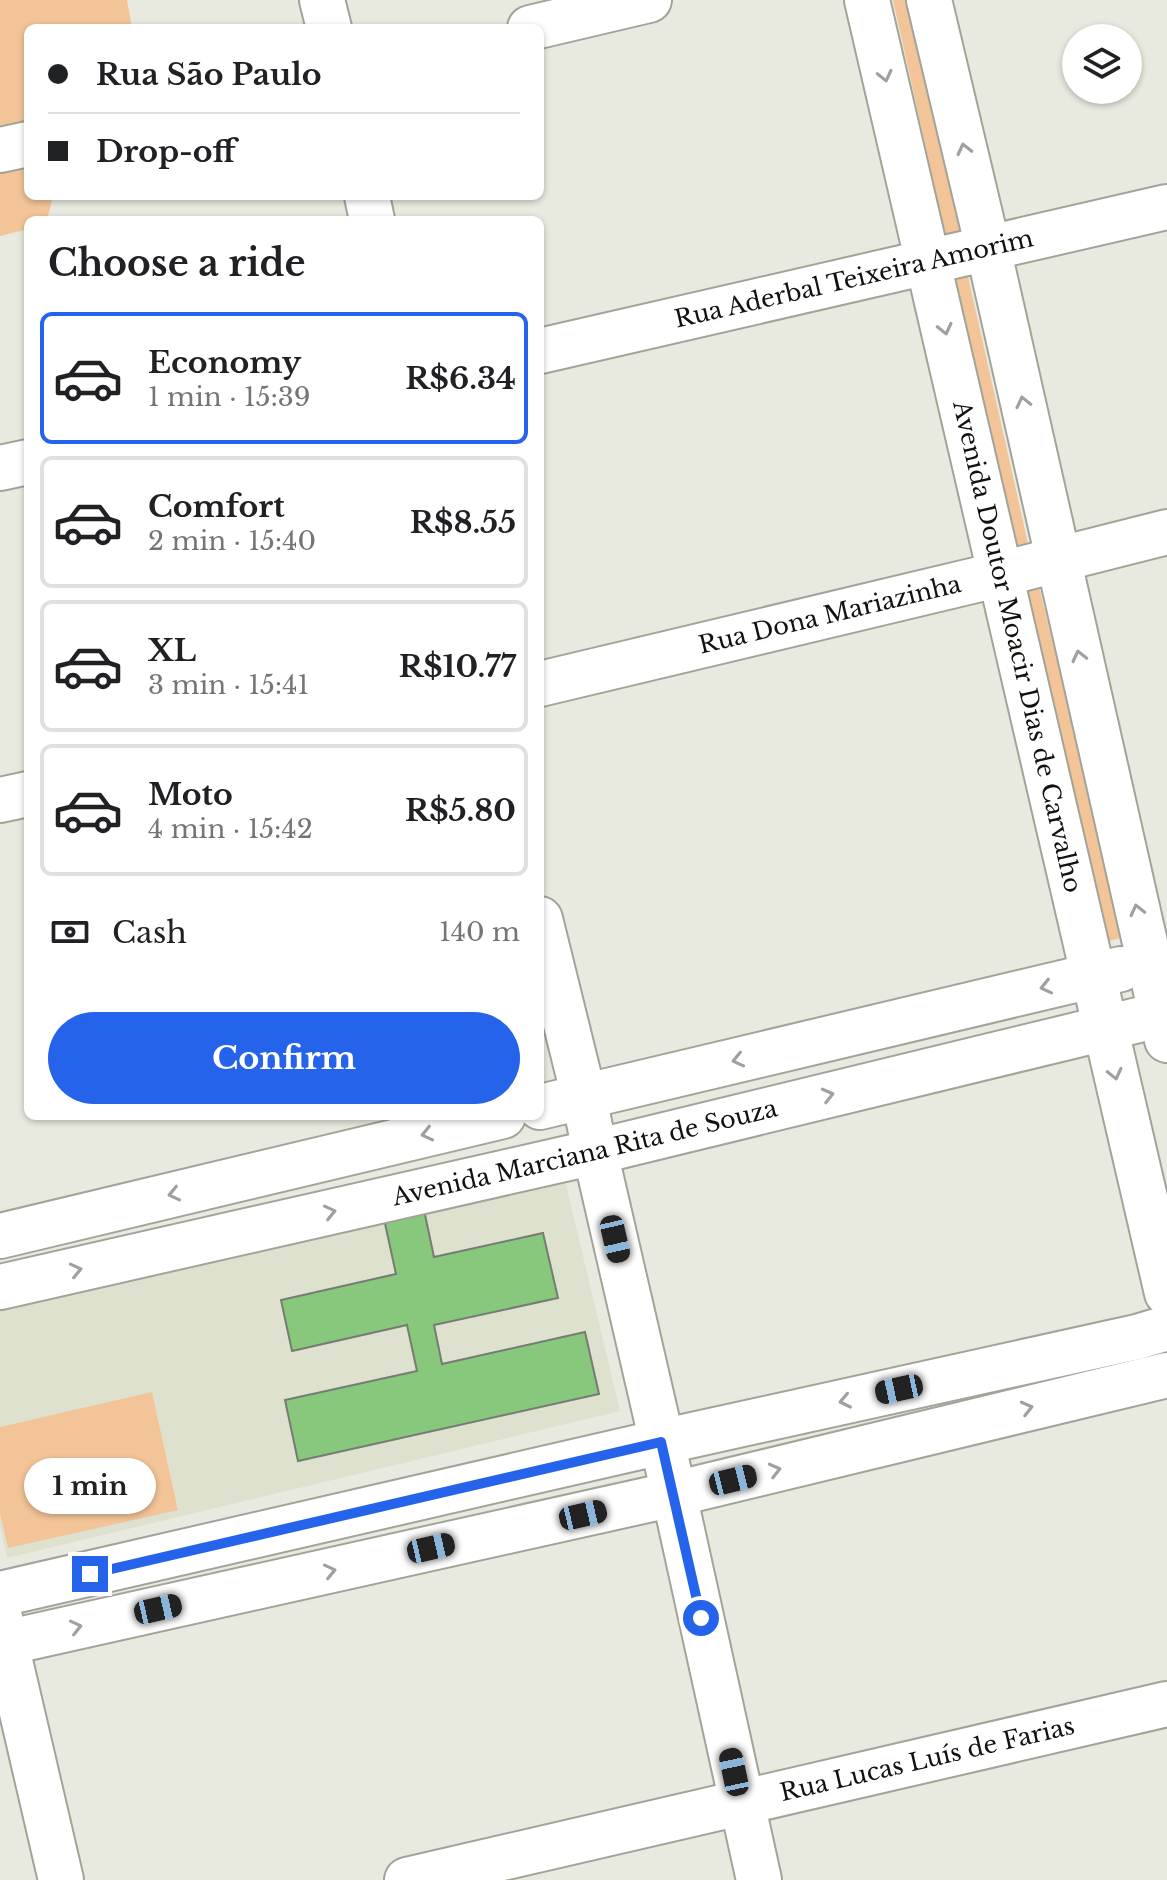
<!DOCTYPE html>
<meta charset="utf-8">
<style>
:root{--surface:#fff;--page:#f6f6f6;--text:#202124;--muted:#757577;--line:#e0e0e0;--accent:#2563eb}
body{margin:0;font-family:"Libre Baskerville",serif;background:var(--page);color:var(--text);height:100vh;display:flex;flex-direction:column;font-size:30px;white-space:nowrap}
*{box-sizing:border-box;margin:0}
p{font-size:26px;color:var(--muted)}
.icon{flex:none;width:44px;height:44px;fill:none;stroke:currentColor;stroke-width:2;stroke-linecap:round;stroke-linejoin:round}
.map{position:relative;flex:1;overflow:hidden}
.drawer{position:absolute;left:24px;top:216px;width:520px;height:904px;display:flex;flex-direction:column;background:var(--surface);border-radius:12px;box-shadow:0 2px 6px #0004}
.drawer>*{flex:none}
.banner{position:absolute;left:24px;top:24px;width:520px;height:176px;border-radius:12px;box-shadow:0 2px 6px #0004;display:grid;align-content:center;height:176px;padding:0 24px;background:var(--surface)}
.tools{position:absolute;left:1062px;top:24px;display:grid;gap:16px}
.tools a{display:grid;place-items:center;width:80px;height:80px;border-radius:50%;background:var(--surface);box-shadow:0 2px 6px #0004;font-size:40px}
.end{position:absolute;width:36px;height:36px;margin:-18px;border:10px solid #2563eb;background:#fff;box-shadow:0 0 0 4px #fff}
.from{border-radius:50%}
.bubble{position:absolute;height:56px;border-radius:28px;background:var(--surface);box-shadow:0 2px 6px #0004;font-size:26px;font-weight:800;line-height:56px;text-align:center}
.car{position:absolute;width:24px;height:48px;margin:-24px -12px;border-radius:10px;box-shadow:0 0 6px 2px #0007;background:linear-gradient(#222 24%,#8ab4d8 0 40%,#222 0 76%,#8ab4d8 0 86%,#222 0)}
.banner b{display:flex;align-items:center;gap:28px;height:76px;font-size:30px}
.banner b+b{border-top:2px solid var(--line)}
.banner i{width:20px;height:20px;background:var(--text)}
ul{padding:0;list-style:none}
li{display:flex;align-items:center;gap:24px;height:132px;margin:0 16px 12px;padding:0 8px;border:4px solid var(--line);border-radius:12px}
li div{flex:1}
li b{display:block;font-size:30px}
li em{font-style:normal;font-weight:800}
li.current{border-color:var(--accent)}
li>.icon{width:72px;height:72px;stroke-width:1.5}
h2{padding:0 24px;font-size:36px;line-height:96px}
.pay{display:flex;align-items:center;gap:20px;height:88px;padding:0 24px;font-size:30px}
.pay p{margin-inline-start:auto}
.button{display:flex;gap:16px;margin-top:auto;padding:16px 24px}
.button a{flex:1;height:92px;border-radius:48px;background:var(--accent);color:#fff;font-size:32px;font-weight:800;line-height:92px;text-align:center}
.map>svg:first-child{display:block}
.built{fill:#dde1ce;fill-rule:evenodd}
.green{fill:#f2c498}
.building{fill:#88c87c;stroke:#757c73;stroke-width:2}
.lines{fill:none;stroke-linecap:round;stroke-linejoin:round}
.minor-casing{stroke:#a2a499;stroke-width:48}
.minor{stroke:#fff;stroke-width:44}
.oneway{stroke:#a0a09f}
.route{stroke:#2563eb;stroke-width:10}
.labels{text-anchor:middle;stroke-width:8;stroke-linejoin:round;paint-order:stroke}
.street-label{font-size:24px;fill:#11120e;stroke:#e8eadf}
</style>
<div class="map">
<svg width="1167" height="1880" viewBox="0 0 1167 1880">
<rect width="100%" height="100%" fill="#e8eadf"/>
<path class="built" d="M562 1168 620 1411 7 1558 0 1527V1514L8 1548 178 1509 152 1393 0 1427V1303ZM543 1233 558 1298 434 1325 442 1364 585 1332 599 1394 298 1460 417 1371 407 1325 282 1300 396 1274 434 1257Z"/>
<path class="green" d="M0 0H127L132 28H28V196H53L47 220H28V229L0 236Z
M893 0H908L963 243 948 247Z
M965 263 1031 557 1013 559 951 265Z
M1037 578 1124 937 1105 942 1017 583Z
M152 1392 178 1510 8 1548 0 1514V1427Z"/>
<path class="building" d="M424 1210 434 1257 543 1233 558 1298 434 1325 442 1364 585 1332 599 1394 298 1461 285 1400 417 1371 407 1325 292 1351 281 1300 396 1274 384 1219Z"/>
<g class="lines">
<g class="minor-casing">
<g id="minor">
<path d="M322 0 329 28"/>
<path id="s1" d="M867 0C969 430 1065 862 1167 1293"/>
<path d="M929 0 988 248 1167 1040"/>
<path d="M530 28 649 0"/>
<path d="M0 150 28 144"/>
<path d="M367 196 372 220"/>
<path id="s2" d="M540 351 1167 207"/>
<path d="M0 468 28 462"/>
<path id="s3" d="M540 684 1001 574 1167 532"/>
<path d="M0 800 28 794"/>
<path d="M540 919 584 1097 595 1152 674 1494 759 1880"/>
<path d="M540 1107 1121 969"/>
<path d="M0 1236 503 1116"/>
<path id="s4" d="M0 1287 595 1152 1167 1013"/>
<path d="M0 1594 661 1442 1137 1337 1167 1328"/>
<path d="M0 1618 61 1880"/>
<path d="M0 1644 674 1494 1167 1375"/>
<path id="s5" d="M407 1880 1167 1704"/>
</g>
</g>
<use href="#minor" class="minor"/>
</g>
<defs><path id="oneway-chevron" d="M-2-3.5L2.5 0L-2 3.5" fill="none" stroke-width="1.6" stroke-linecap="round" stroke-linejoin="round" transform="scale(2)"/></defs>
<g class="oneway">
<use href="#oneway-chevron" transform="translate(885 76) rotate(77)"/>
<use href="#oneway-chevron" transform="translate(964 149) rotate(-103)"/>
<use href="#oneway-chevron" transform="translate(945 329) rotate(77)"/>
<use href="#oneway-chevron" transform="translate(1023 402) rotate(-103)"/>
<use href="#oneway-chevron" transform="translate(1079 656) rotate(-103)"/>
<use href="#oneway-chevron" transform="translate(1137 910) rotate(-103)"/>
<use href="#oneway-chevron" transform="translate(1046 987) rotate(167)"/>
<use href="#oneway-chevron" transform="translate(738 1060) rotate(167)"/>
<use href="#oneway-chevron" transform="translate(1115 1074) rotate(77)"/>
<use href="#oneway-chevron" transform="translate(828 1095) rotate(-14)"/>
<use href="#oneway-chevron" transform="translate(427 1134) rotate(167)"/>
<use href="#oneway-chevron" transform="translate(174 1194) rotate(167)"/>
<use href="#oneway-chevron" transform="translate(330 1212) rotate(-13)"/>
<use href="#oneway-chevron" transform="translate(76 1270) rotate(-13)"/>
<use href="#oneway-chevron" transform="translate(845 1401) rotate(168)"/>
<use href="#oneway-chevron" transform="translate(1027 1408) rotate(-14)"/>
<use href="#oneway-chevron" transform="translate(775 1470) rotate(-14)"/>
<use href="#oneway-chevron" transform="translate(330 1571) rotate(-13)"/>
<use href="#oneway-chevron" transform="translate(76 1627) rotate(-13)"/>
</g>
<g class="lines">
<path class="route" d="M90 1574 661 1442 701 1618"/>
</g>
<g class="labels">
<g class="street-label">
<text dy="8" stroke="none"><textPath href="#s2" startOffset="322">Rua Aderbal Teixeira Amorim</textPath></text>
<text dy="8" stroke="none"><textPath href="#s3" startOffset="298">Rua Dona Mariazinha</textPath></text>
<text dy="8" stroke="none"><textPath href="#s1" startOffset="664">Avenida Doutor Moacir Dias de Carvalho</textPath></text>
<text dy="8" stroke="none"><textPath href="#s4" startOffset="600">Avenida Marciana Rita de Souza</textPath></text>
<text dy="8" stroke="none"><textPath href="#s5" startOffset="534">Rua Lucas Luís de Farias</textPath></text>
</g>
</g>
</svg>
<div class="tools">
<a><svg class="icon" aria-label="layers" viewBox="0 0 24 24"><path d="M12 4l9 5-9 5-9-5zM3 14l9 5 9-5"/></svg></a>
</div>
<i class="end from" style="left:701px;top:1618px"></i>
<i class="end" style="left:90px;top:1574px"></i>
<div class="bubble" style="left:24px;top:1458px;width:132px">1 min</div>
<i class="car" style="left:615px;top:1239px;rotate:167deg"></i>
<i class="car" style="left:899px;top:1389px;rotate:258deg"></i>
<i class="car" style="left:733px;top:1480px;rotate:76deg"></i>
<i class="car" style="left:583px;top:1515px;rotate:77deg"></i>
<i class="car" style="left:431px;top:1548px;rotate:77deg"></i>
<i class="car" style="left:158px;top:1609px;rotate:77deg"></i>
<i class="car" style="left:734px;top:1772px;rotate:348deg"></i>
<div class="banner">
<b><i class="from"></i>Rua São Paulo</b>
<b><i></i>Drop-off</b>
</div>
<section class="drawer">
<h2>Choose a ride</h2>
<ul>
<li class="current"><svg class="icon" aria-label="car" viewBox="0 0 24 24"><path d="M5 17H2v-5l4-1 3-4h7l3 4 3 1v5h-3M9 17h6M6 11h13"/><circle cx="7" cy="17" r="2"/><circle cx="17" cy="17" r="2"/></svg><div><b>Economy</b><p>1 min · 15:39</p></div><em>R$6.34</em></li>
<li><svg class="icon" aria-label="car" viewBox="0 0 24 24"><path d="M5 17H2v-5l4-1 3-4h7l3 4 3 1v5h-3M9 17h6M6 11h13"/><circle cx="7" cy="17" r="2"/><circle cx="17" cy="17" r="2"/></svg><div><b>Comfort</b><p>2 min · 15:40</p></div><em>R$8.55</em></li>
<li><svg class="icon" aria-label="car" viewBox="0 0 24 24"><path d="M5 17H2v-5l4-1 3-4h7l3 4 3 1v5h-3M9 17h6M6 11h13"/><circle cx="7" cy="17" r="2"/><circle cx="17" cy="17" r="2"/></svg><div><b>XL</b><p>3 min · 15:41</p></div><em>R$10.77</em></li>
<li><svg class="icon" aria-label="car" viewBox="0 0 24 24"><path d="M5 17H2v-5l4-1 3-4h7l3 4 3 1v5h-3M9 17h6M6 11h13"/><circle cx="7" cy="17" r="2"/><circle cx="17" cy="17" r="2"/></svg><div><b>Moto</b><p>4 min · 15:42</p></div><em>R$5.80</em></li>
</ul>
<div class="pay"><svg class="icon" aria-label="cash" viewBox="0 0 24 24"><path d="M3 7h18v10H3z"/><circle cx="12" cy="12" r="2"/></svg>Cash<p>140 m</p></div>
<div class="button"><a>Confirm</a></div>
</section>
</div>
